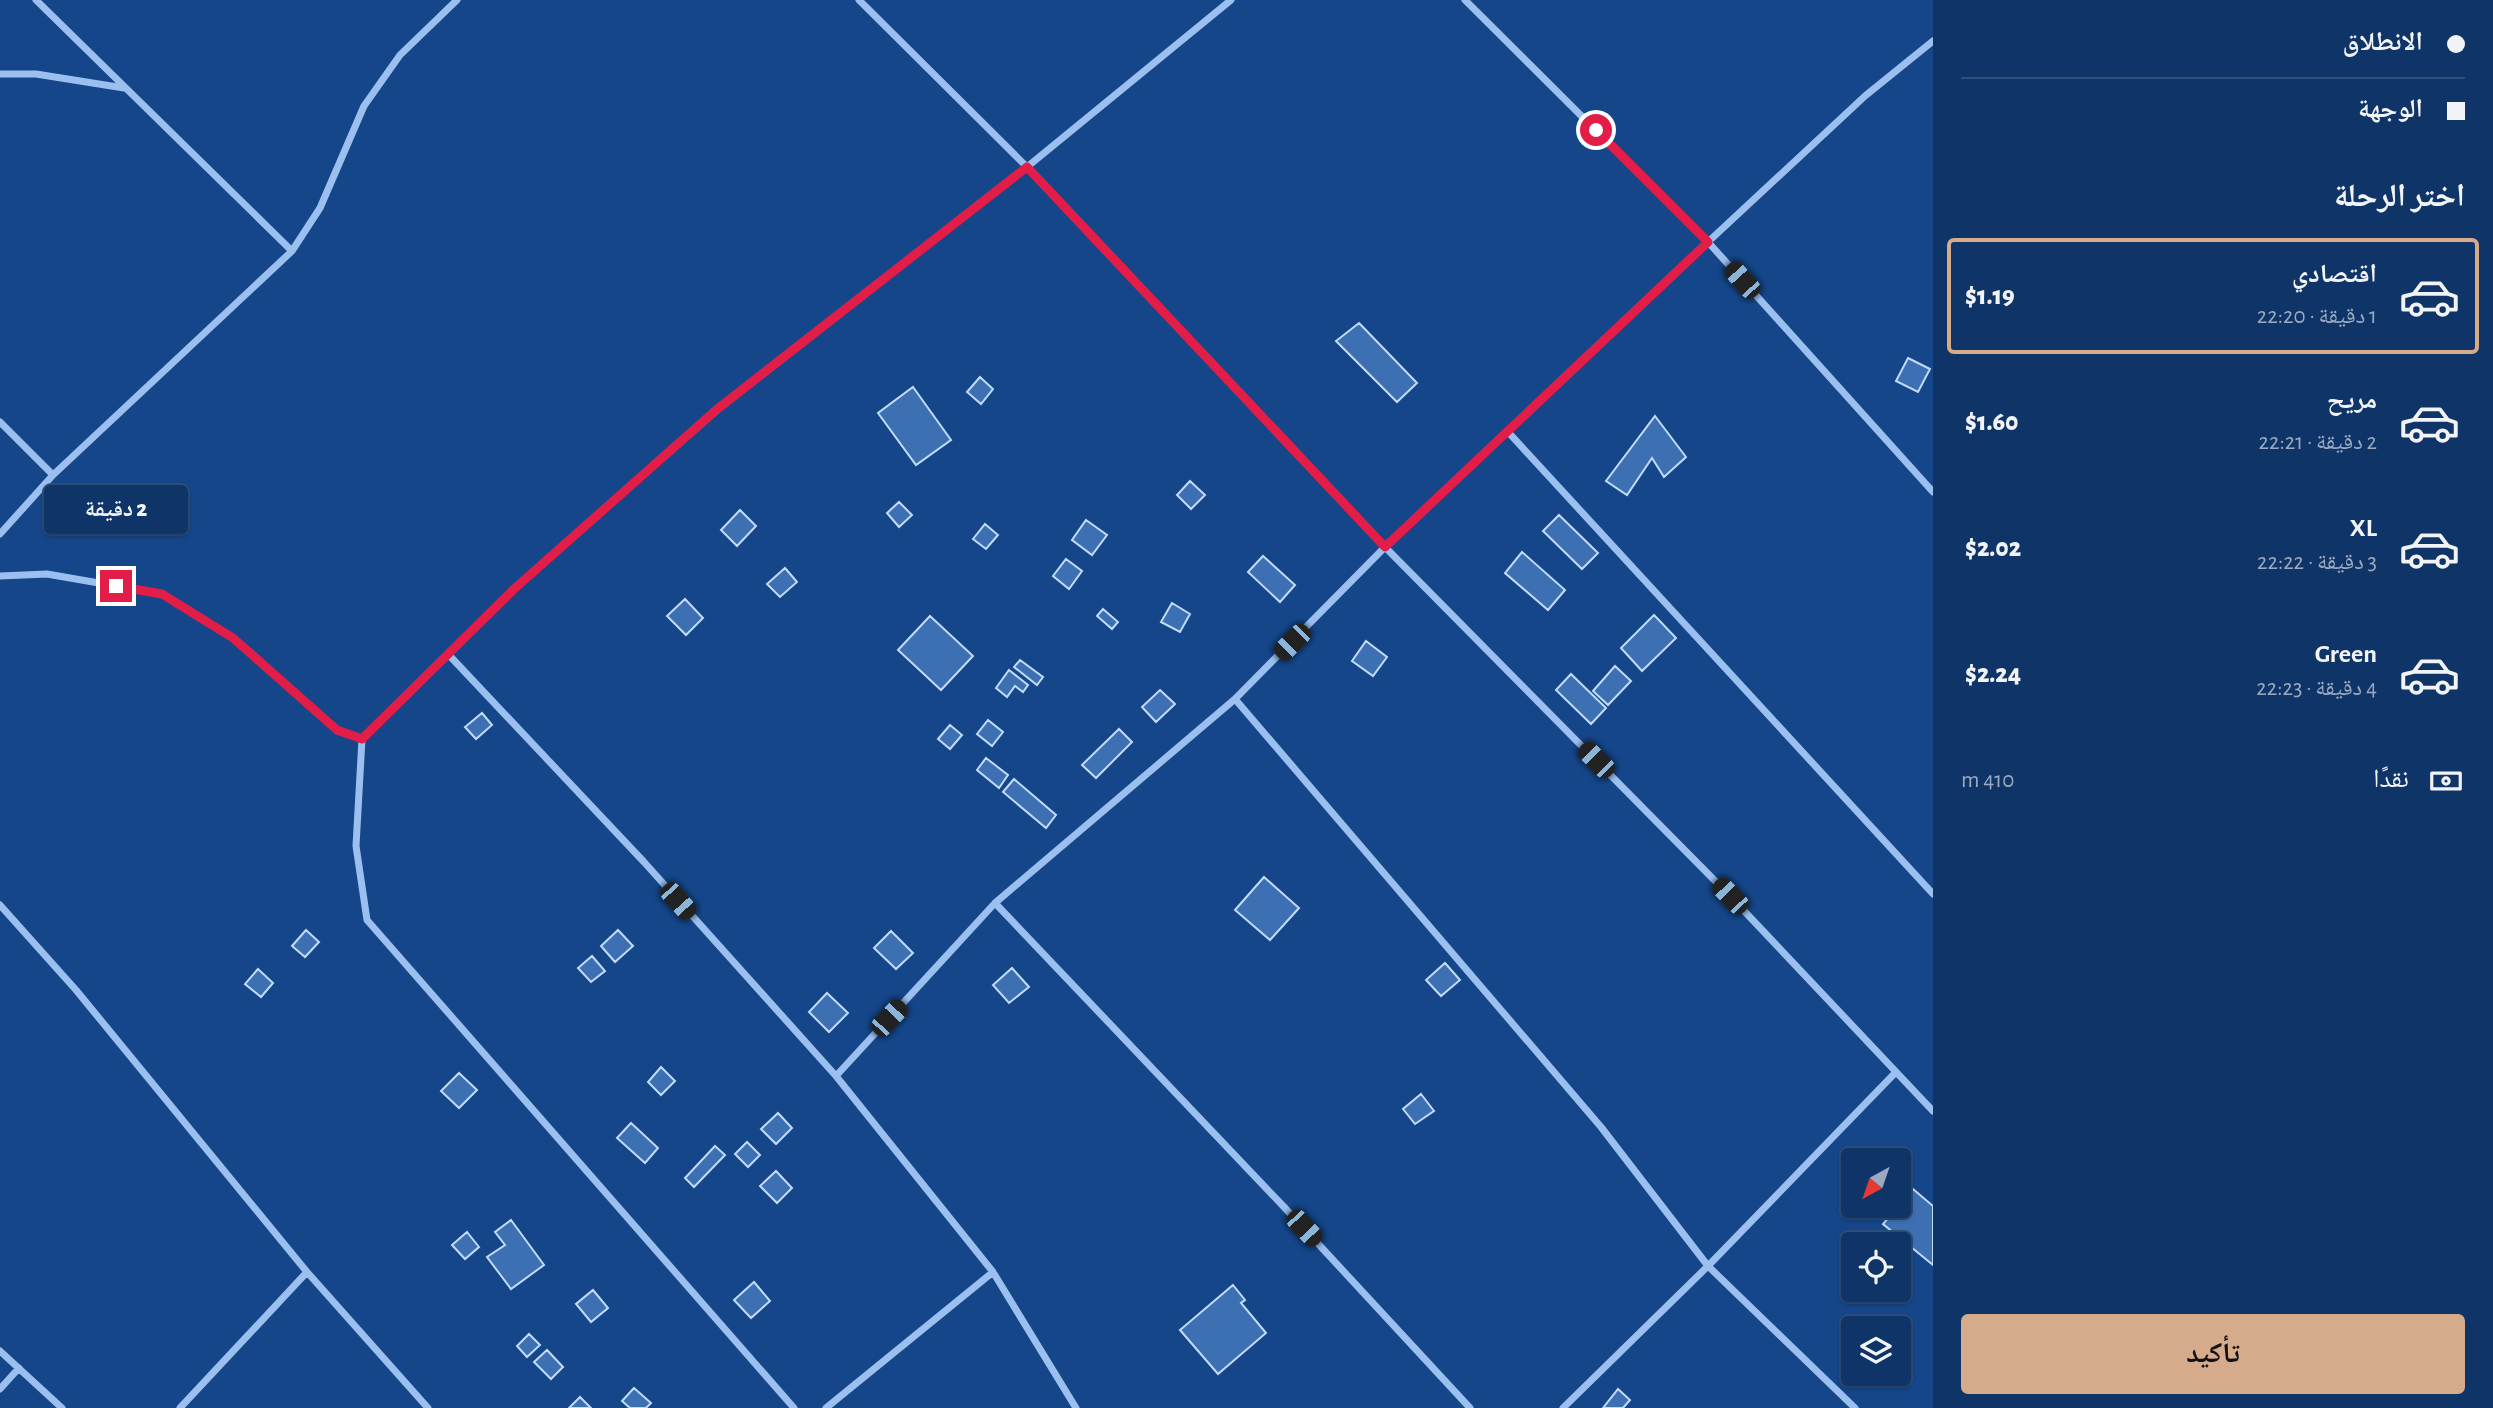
<!DOCTYPE html>
<html lang="ar">
<meta charset="utf-8">
<style>
:root{--surface:#0f3467;--page:#183c6d;--text:#f1f3f6;--muted:#9baac0;--line:#2f4f7b;--accent:#d6ab8b}
body{margin:0;font-family:"Alegreya Sans","Noto Naskh Arabic",sans-serif;background:var(--page);color:var(--text);direction:rtl;height:100vh;display:flex;flex-direction:column;font-size:26px;white-space:nowrap}
*{box-sizing:border-box;margin:0}
p{font-size:23px;color:var(--muted)}
.icon{flex:none;width:38px;height:38px;fill:none;stroke:currentColor;stroke-width:2;stroke-linecap:round;stroke-linejoin:round}
.map{position:relative;flex:1;overflow:hidden;direction:ltr}
.side{display:flex;flex-direction:column;background:var(--surface);width:560px}
.side>*{flex:none}
.top-card{display:grid;align-content:center;height:154px;padding:0 28px;background:var(--surface)}
.needle{width:46px;rotate:220deg}
.fabs{position:absolute;left:1841px;top:1148px;display:grid;gap:14px}
.fabs a{display:grid;place-items:center;width:70px;height:70px;border-radius:7px;background:var(--surface);box-shadow:0 2px 5px #0004,0 0 0 2px var(--line);font-size:35px}
.end{position:absolute;width:32px;height:32px;margin:-16px;border:9px solid #e11d48;background:#fff;box-shadow:0 0 0 4px #fff}
.from{border-radius:50%}
.bubble{position:absolute;height:49px;border-radius:7px;background:var(--surface);box-shadow:0 2px 5px #0004,0 0 0 2px var(--line);font-size:23px;font-weight:800;line-height:49px;text-align:center;direction:rtl}
.car{position:absolute;width:21px;height:42px;margin:-21px -10px;border-radius:9px;box-shadow:0 0 5px 2px #0007;background:linear-gradient(#222 24%,#8ab4d8 0 40%,#222 0 76%,#8ab4d8 0 86%,#222 0)}
.top-card b{display:flex;align-items:center;gap:24px;height:66px;font-size:26px}
.top-card b+b{border-top:2px solid var(--line)}
.top-card i{width:18px;height:18px;background:var(--text)}
ul{padding:0;list-style:none}
li{display:flex;align-items:center;gap:21px;height:116px;margin:0 14px 10px;padding:0 14px;border:4px solid transparent;border-radius:7px}
li div{flex:1}
li b{display:block;font-size:26px}
li em{font-style:normal;font-weight:800}
li.active{border-color:var(--accent)}
li>.icon{width:63px;height:63px;stroke-width:1.5}
h2{padding:0 28px;font-size:32px;line-height:84px}
.pay{display:flex;align-items:center;gap:18px;height:77px;padding:0 28px;font-size:26px}
.pay p{margin-inline-start:auto}
.cta{display:flex;gap:14px;margin-top:auto;padding:14px 28px}
.cta a{flex:1;height:80px;border-radius:7px;background:var(--accent);color:#111;font-size:28px;font-weight:800;line-height:80px;text-align:center}
main{display:flex;flex:1;min-height:0}
.map>svg:first-child{display:block}
.building{fill:#3d70b2;stroke:#c1dbfb;stroke-width:2}
.lines{fill:none;stroke-linecap:round;stroke-linejoin:round}
.street{stroke:#9bc0ef;stroke-width:7}
.route{stroke:#e11d48;stroke-width:9}
</style>
<main>
<section class="side">
<div class="top-card">
<b><i class="from"></i>الانطلاق</b>
<b><i></i>الوجهة</b>
</div>
<h2>اختر الرحلة</h2>
<ul>
<li class="active"><svg class="icon" aria-label="car" viewBox="0 0 24 24"><path d="M5 17H2v-5l4-1 3-4h7l3 4 3 1v5h-3M9 17h6M6 11h13"/><circle cx="7" cy="17" r="2"/><circle cx="17" cy="17" r="2"/></svg><div><b>اقتصادي</b><p>1 دقيقة · 22:20</p></div><em>$1.19</em></li>
<li><svg class="icon" aria-label="car" viewBox="0 0 24 24"><path d="M5 17H2v-5l4-1 3-4h7l3 4 3 1v5h-3M9 17h6M6 11h13"/><circle cx="7" cy="17" r="2"/><circle cx="17" cy="17" r="2"/></svg><div><b>مريح</b><p>2 دقيقة · 22:21</p></div><em>$1.60</em></li>
<li><svg class="icon" aria-label="car" viewBox="0 0 24 24"><path d="M5 17H2v-5l4-1 3-4h7l3 4 3 1v5h-3M9 17h6M6 11h13"/><circle cx="7" cy="17" r="2"/><circle cx="17" cy="17" r="2"/></svg><div><b>XL</b><p>3 دقيقة · 22:22</p></div><em>$2.02</em></li>
<li><svg class="icon" aria-label="car" viewBox="0 0 24 24"><path d="M5 17H2v-5l4-1 3-4h7l3 4 3 1v5h-3M9 17h6M6 11h13"/><circle cx="7" cy="17" r="2"/><circle cx="17" cy="17" r="2"/></svg><div><b>Green</b><p>4 دقيقة · 22:23</p></div><em>$2.24</em></li>
</ul>
<div class="pay"><svg class="icon" aria-label="cash" viewBox="0 0 24 24"><path d="M3 7h18v10H3z"/><circle cx="12" cy="12" r="2"/></svg>نقدًا<p>410 m</p></div>
<div class="cta"><a>تأكيد</a></div>
</section>
<div class="map">
<svg width="1933" height="1408" viewBox="0 0 1933 1408">
<rect width="100%" height="100%" fill="#144689"/>
<path class="building" d="M1359 323 1417 383 1397 402 1336 341Z
M1908 358 1930 369 1918 392 1896 381Z
M980 377 993 389 981 404 967 392Z
M913 387 951 440 916 465 878 413Z
M1655 416 1686 457 1664 477 1652 458 1627 495 1606 481Z
M1190 481 1205 495 1191 509 1177 495Z
M899 502 912 515 899 527 887 513Z
M740 510 756 526 737 546 721 530Z
M1559 515 1598 553 1582 569 1543 531Z
M1086 520 1107 535 1092 555 1072 540Z
M985 524 998 535 986 549 973 539Z
M1522 552 1565 590 1548 610 1505 573Z
M1263 556 1295 585 1280 602 1248 572Z
M1066 559 1082 571 1069 589 1053 576Z
M785 568 797 582 780 597 767 584Z
M685 599 703 618 686 635 667 616Z
M1172 603 1190 614 1180 632 1161 622Z
M1103 609 1118 622 1112 629 1097 616Z
M1654 615 1676 638 1642 671 1621 648Z
M930 616 973 656 941 690 898 650Z
M1366 641 1387 657 1373 676 1352 661Z
M1020 660 1043 677 1037 685 1014 667Z
M1615 666 1631 681 1608 705 1593 691Z
M1009 670 1028 685 1023 692 1015 686 1007 697 996 688Z
M1571 674 1606 708 1591 724 1556 690Z
M1160 690 1175 704 1156 722 1142 707Z
M482 713 492 725 476 739 465 727Z
M988 720 1003 732 992 746 977 734Z
M950 725 962 735 950 749 938 739Z
M1119 729 1132 742 1096 778 1082 765Z
M986 758 1008 775 999 788 977 770Z
M1014 779 1056 815 1046 828 1003 792Z
M1264 877 1299 908 1270 940 1235 910Z
M306 930 319 942 305 957 292 946Z
M618 930 633 946 615 962 601 946Z
M891 931 913 953 896 969 874 948Z
M592 956 605 971 591 982 578 968Z
M1445 963 1460 980 1441 996 1426 980Z
M1012 968 1029 987 1009 1003 993 985Z
M258 969 273 983 261 997 245 984Z
M827 993 848 1013 829 1032 809 1012Z
M661 1067 675 1081 661 1095 648 1082Z
M459 1073 477 1090 459 1108 441 1091Z
M1421 1094 1434 1111 1415 1124 1403 1109Z
M778 1113 792 1128 776 1144 761 1129Z
M631 1123 658 1148 645 1163 617 1138Z
M747 1142 760 1155 748 1167 735 1154Z
M715 1146 725 1155 694 1187 685 1178Z
M776 1171 792 1188 777 1203 760 1186Z
M1913 1189 1933 1206V1265L1883 1224Z
M511 1220 544 1265 511 1289 487 1257 505 1245 495 1232Z
M467 1232 479 1247 465 1259 452 1245Z
M754 1282 770 1301 751 1318 734 1300Z
M1233 1285 1245 1300 1241 1303 1266 1333 1218 1374 1180 1330Z
M593 1290 608 1308 591 1322 576 1304Z
M529 1334 540 1345 527 1357 517 1346Z
M547 1350 563 1367 551 1379 534 1362Z
M634 1388 651 1403 646 1408H630L622 1401Z
M1618 1389 1630 1400 1623 1408H1603Z
M580 1397 591 1408H569Z"/>
<g class="lines">
<path class="street" d="M36 0 292 251
M859 0 1027 167 1385 547 1730 896 1933 1111
M1465 0 1708 242 1933 492
M0 74H36L124 88
M0 422 53 475
M1509 433 1933 894
M0 534 53 475 292 251 320 208 364 106 400 55 457 0
M0 576 47 574 162 594 233 638 337 730 362 739 514 589 717 410 1027 167 1231 0
M448 654 644 862 836 1076 993 1272 1076 1408
M1235 699 1601 1127 1708 1266 1855 1408
M362 739 356 846 367 920 794 1408
M995 903 1285 1208 1470 1408
M0 905 76 990 307 1272 428 1408
M836 1076 995 903 1235 699 1385 547 1708 242 1865 96 1933 41
M0 1351 62 1408
M0 1389 19 1368
M180 1408 307 1272
M826 1408 993 1272
M1563 1408 1708 1266 1895 1073"/>
</g>
<g class="lines">
<path class="route" d="M116 586 162 594 233 638 337 730 362 739 514 589 716 410 1027 167 1385 547 1708 242 1596 130"/>
</g>
</svg>
<div class="fabs">
<a><svg class="needle" viewBox="-14 -14 28 28"><path d="M0-13l5 13h-10z" fill="#e53935"/><path d="M0 13l5-13h-10z" fill="#9baac0"/></svg></a>
<a><svg class="icon" aria-label="locate" viewBox="0 0 24 24"><circle cx="12" cy="12" r="6"/><path d="M12 2v4M12 18v4M2 12h4M18 12h4"/></svg></a>
<a><svg class="icon" aria-label="layers" viewBox="0 0 24 24"><path d="M12 4l9 5-9 5-9-5zM3 14l9 5 9-5"/></svg></a>
</div>
<i class="end from" style="left:1596px;top:130px"></i>
<i class="end" style="left:116px;top:586px"></i>
<div class="bubble" style="left:44px;top:485px;width:144px">2 دقيقة</div>
<i class="car" style="left:1742px;top:280px;rotate:318deg"></i>
<i class="car" style="left:1292px;top:642px;rotate:225deg"></i>
<i class="car" style="left:1596px;top:760px;rotate:315deg"></i>
<i class="car" style="left:1730px;top:896px;rotate:316deg"></i>
<i class="car" style="left:678px;top:901px;rotate:138deg"></i>
<i class="car" style="left:889px;top:1018px;rotate:43deg"></i>
<i class="car" style="left:1304px;top:1228px;rotate:137deg"></i>
</div>
</main>
